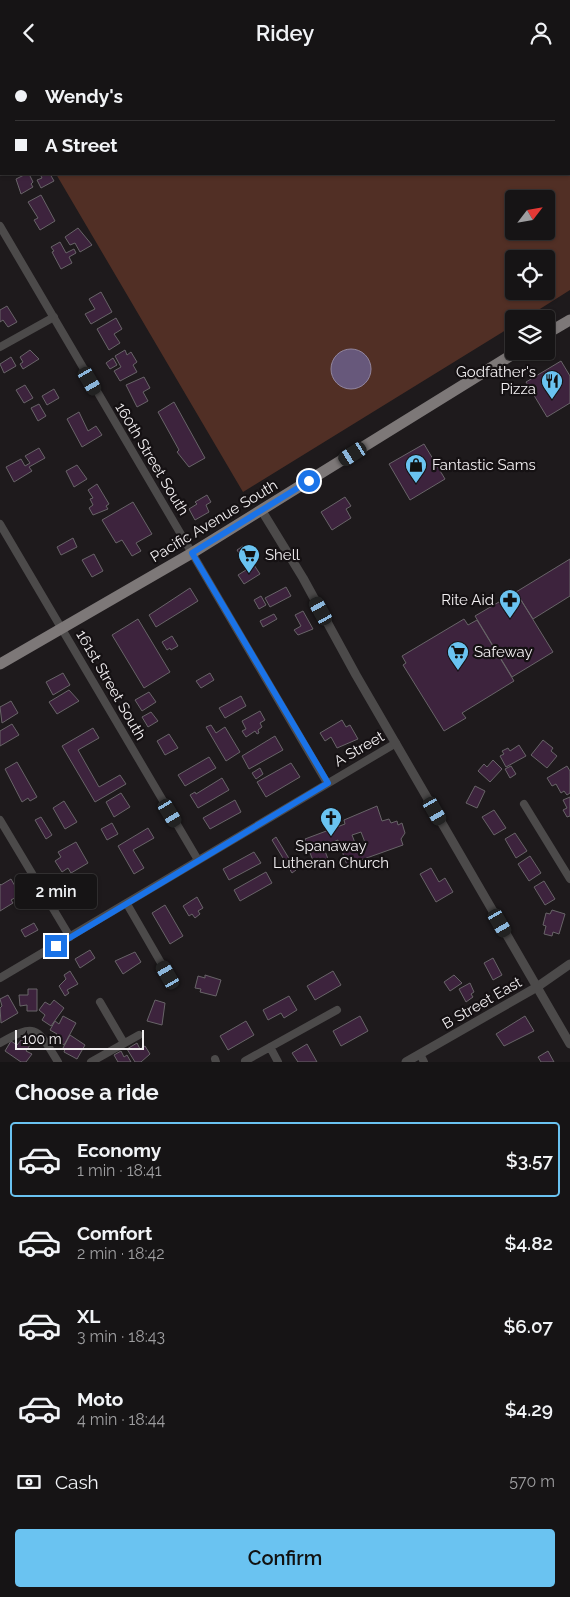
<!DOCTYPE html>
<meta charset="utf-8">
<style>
:root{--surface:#161415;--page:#232122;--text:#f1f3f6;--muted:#9e9ea0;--line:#353334;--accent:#6ac3f1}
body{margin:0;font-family:Raleway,sans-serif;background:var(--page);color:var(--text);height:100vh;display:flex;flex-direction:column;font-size:19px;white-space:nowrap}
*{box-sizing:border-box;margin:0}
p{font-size:16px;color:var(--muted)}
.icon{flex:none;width:28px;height:28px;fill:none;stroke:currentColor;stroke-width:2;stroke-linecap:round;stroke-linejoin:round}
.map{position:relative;height:997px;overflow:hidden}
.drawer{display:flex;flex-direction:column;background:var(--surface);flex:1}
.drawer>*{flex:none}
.banner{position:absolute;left:0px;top:0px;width:570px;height:110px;box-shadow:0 1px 4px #0004,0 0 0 1px var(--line);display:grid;align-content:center;height:110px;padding:0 15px;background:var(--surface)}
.needle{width:32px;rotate:59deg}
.controls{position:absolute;left:505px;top:125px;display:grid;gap:10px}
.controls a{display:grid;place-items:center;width:50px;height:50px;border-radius:5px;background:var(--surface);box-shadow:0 1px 4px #0004,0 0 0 1px var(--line);font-size:25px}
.scale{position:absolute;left:15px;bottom:12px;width:129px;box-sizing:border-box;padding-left:5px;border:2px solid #f2eff1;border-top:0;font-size:14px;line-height:18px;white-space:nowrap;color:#f2eff1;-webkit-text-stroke:4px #151113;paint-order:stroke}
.end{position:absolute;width:22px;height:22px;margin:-11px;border:6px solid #1a73e8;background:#fff;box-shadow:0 0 0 2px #fff}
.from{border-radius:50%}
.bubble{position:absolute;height:35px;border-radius:5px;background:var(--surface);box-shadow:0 1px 4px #0004,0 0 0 1px var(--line);font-size:16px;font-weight:600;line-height:35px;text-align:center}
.car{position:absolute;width:15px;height:30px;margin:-15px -8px;border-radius:6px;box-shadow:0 0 4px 1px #0007;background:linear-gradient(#222 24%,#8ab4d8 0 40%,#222 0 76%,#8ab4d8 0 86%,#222 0)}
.banner b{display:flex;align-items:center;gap:18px;height:48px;font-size:19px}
.banner b+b{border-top:1px solid var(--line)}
.banner i{width:12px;height:12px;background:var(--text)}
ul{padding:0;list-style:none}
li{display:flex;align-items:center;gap:15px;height:75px;margin:0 10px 8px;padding:0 5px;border:2px solid transparent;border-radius:5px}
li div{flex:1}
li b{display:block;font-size:19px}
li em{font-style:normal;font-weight:600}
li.selected{border-color:var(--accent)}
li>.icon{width:45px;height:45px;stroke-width:1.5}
h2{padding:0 15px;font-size:22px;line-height:60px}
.pay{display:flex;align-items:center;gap:12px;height:55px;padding:0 15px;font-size:19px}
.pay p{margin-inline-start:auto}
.cta{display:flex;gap:10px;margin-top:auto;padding:10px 15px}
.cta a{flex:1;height:58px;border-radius:5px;background:var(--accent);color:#111;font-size:20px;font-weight:600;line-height:58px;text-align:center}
header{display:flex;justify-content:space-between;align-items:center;height:65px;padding:0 15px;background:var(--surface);font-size:22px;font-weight:600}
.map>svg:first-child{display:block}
.green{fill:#512f25;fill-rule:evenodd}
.water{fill:#67587b;stroke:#91859e}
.building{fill:#3d233d;stroke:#686468;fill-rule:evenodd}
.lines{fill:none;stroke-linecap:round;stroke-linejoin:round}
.minor{stroke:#4c4a4a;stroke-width:8}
.tertiary{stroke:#4c4a4a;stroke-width:9}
.primary{stroke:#7d7878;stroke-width:11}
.route{stroke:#1a73e8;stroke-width:6}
.labels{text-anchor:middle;stroke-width:4.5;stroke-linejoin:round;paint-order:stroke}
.poi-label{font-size:15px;fill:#f2eff1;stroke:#151113;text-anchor:start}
.street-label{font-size:15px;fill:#f2eff1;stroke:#151113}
</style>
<header><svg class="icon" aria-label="back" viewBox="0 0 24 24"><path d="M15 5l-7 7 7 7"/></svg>Ridey<svg class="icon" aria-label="person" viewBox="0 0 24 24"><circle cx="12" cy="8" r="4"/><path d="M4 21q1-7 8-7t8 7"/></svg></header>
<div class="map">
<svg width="570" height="997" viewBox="0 0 570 997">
<rect width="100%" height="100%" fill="#1e1a1c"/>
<path class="green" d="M0 0H570V225L524 254H514V260L243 427 56 109H569V1H1V15ZM514 134H546V166H514ZM514 194H546V226H514Z"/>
<path class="water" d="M331 304a20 20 0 1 1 40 0a20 20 0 1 1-40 0Z"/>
<path class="building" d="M26 109H29L33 117 31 119 33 122 21 129 16 114Z
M40 109H50L54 116 41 123 37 115 42 113Z
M41 130 55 156 40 165 34 155 38 153 28 137Z
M78 163 92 180 80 187 75 178 70 180 65 172Z
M60 177 66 188 74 184 76 188 69 192 72 198 61 204 52 187 54 186 51 182Z
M101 227 112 247 91 259 85 249 95 244 89 234Z
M7 241 17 257 8 262 3 255 0 257V245Z
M116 253 122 264 114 269 120 278 109 285 97 264Z
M30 285 39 294 23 304 20 299 23 297 20 292Z
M125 285 127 290 131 287 137 297 133 300 137 307 120 316 114 306 121 302 115 291Z
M11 292 16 301 4 308 0 299Z
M113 293 117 300 110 304 106 298Z
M561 296 570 311V338L547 352 526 317Z
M144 312 150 323 143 327 148 336 137 342 126 320Z
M25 320 33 333 24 338 16 325Z
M54 324 59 333 47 340 42 331Z
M174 337 205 393 189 402 177 387 179 385 158 347Z
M39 339 46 351 38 356 31 343Z
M79 347 88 366 96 361 102 370 82 382 67 354Z
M424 379 445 414 410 435 389 399Z
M39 383 45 393 29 402 32 406 14 417 6 402 21 394 25 401 30 398 25 391Z
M77 400 87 414 74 422 66 406Z
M97 419 109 439 106 441 108 444 93 450 89 443 93 440 90 434 93 433 88 425Z
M207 430 211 437 206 440 209 447 195 455 189 444 197 439 195 437Z
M345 432 351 441 346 444 351 453 332 465 321 447Z
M133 437 152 469 136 478 141 486 132 491 122 475 116 478 102 455Z
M73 473 77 482 61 490 57 482Z
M243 481 253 497 247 501 237 485Z
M94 489 103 506 92 512 82 495Z
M570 494V531L533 554 516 527Z
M254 500 260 509 244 519 238 510Z
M286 522 291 531 270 542 265 533Z
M190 523 198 536 156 562 149 550Z
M516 527 553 587 512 612 475 551Z
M261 531 266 540 259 544 254 535Z
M303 546 313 564 298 570 294 565 301 561 295 550Z
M274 549 277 554 263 562 260 556Z
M138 554 170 607 144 623 112 570Z
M464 554 468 560 477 555 514 616 462 648 466 653 444 666 403 600 406 598 402 591Z
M172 571 178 581 171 585 170 583 167 585 162 577Z
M63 608 70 620 53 630 46 617Z
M210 608 214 615 201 623 196 616Z
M69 625 79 636 57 649 49 637Z
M149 627 156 637 142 646 135 635Z
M241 631 246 641 225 653 219 643Z
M11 636 18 648 2 658 0 642Z
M260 646 265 655 260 658 262 662 258 665 259 668 257 669 255 666 246 672 242 666 246 664 242 656Z
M151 647 158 656 148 662 142 652Z
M342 655 346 662 350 660 358 674 337 683 331 672 325 676 320 668Z
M12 659 19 670 0 681V666Z
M211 660 216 668 225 662 240 687 226 696 206 662Z
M93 663 99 673 78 685 99 722 120 710 126 719 95 737 62 681Z
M169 669 178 683 165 690 157 676Z
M275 671 283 685 249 704 242 691Z
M543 675 553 683 551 686 557 691 547 703 531 690Z
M519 680 526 691 506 702 500 691 504 689 502 686 508 683 510 686Z
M209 692 216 703 185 721 178 710Z
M493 695 502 704 490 717 478 706 484 699 487 702Z
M17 697 37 732 30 736 28 733 22 737 5 704Z
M291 698 300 712 266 732 257 717Z
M511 701 516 709 510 713 505 704Z
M567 701 570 706V728L567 730 564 726 561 728 556 719 552 721 547 713Z
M260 703 263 709 256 714 252 708Z
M222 713 229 725 198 743 190 730 195 727 196 729Z
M475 721 485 726 477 743 466 738Z
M121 728 130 742 114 752 106 737Z
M570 732V751L567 752 563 745 567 743 563 735Z
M235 735 241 747 210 764 203 753Z
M64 736 77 757 65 764 53 743Z
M377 741 382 756 389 754 391 758 397 756 398 760 402 758 405 768 401 774 403 780 347 800 338 775 323 781 330 799 316 804 305 774 345 759 344 755ZM361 767 366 780 357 783 352 770Z
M494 745 506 763 494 770 482 752Z
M41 752 52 770 46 774 35 755Z
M112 758 118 769 107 775 101 764Z
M148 763 154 773 133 785 144 803 134 809 118 781Z
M515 768 527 786 516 793 505 774Z
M276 772 296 805 292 808 272 775Z
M76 777 88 798 71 808 68 803 62 807 55 796 61 792 58 787Z
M254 787 261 798 229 815 223 804Z
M530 791 541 808 529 816 518 799Z
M431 803 439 817 445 813 453 827 436 837 420 809Z
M266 807 272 818 240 836 234 825Z
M11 814 20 830 11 835 13 838 0 846V819L1 820Z
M544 816 555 834 545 840 534 822Z
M83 817 94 836 85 841 74 822Z
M197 832 203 843 198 846 200 849 195 853 192 849 189 851 183 841Z
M165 840 183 871 170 879 152 848Z
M552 845 565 849 559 869 553 867 552 871 544 869 546 861 543 860 546 848 550 849Z
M34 858 38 865 25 872 21 865Z
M90 885 95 893 80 903 75 894Z
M135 887 141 897 123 909 115 896Z
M493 893 502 910 493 915 484 898Z
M70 906 78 919 67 925 69 928 65 931 59 921 66 914 64 910Z
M333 906 341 920 315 935 307 921Z
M205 910 221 915 216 931 200 927 201 924 195 923 198 911 205 913Z
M454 910 462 918 450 926 444 917Z
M470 918 474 927 471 929 473 932 466 937 459 924Z
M28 924H37V946H27V940L20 941 19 930H28Z
M8 930 18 948 1 958 0 943 2 941 0 934Z
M289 931 297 945 284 953 281 948 268 955 263 945Z
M54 935 64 943 51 961 42 955 45 950 39 945 45 937 50 940Z
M155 935 165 938 162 960 147 956Z
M63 951 76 958 64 980 54 974 57 969 50 965 55 956 59 959Z
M360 951 368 966 341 981 333 966Z
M525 951 534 966 504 981 496 969Z
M246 956 254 970 228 985 220 971Z
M70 970 85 980 77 994 64 987 65 984 63 983Z
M22 974 30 980 26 986 32 989 26 997H21L5 986 11 976 17 980Z
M137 978 140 984 145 981 150 989 141 997H135L127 984Z
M307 979 317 997H298L292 988Z
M121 986 124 992 127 990 131 997H118L114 990Z
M548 986 554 997H541L538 992Z"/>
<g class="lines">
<path class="minor" d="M0 38 1 37
M0 161 327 718
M0 282 54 252
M0 459 198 795
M524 739 570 814
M0 755 70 872
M127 839 168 910
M0 913 396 678
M100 937 124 978
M0 978C37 957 37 963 58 997
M270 982 278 997
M420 989 424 997
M215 994 216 997
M245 996 337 945
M91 997 139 970"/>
<path class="tertiary" d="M262 446 303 513 356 610 570 979
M406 997 537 922 570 899"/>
<path class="primary" d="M546 269 570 255
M0 599 192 488 518 286"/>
</g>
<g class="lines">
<path class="route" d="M56 881 328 718 192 488 309 416"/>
</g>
<defs>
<g id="restaurant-pin" transform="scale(1.125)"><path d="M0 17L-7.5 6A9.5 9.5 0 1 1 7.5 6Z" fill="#6ac3f1" stroke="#151113"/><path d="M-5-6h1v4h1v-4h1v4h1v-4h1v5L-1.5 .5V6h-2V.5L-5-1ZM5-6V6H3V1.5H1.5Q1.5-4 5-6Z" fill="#111"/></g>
<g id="shop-pin" transform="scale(1.125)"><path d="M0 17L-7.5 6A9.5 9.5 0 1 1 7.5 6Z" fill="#6ac3f1" stroke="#151113"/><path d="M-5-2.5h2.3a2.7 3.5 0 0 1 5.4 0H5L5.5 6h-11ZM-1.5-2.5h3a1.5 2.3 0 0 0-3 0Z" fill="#111"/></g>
<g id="supermarket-pin" transform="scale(1.125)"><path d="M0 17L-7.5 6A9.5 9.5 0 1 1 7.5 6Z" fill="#6ac3f1" stroke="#151113"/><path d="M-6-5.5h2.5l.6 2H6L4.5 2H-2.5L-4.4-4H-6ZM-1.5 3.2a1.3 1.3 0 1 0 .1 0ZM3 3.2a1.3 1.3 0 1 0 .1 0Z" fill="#111"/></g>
<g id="pharmacy-pin" transform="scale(1.125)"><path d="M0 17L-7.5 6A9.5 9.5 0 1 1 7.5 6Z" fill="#6ac3f1" stroke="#151113"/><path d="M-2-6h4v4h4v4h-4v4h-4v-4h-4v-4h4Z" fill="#111"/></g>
<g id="church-pin" transform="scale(1.125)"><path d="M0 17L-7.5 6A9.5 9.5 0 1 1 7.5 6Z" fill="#6ac3f1" stroke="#151113"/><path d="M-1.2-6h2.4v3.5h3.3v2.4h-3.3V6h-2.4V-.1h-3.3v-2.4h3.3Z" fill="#111"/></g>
</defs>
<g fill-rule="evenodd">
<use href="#restaurant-pin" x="552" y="316"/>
<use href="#shop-pin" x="416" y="400"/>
<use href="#supermarket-pin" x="249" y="490"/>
<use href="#pharmacy-pin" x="510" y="535"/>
<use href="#supermarket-pin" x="458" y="587"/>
<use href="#church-pin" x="331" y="753"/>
</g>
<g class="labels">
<g class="poi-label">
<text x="536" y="312" text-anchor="end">Godfather's<tspan x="536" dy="17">Pizza</tspan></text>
<text x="432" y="405">Fantastic Sams</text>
<text x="265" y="495">Shell</text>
<text x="494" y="540" text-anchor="end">Rite Aid</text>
<text x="474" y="592">Safeway</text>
<text x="331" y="786" text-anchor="middle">Spanaway<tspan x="331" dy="17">Lutheran Church</tspan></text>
</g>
<g class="street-label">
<text transform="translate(152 394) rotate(59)" y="5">160th Street South</text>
<text transform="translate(214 456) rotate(-31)" y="5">Pacific Avenue South</text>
<text transform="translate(111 620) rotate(60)" y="5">161st Street South</text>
<text transform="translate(359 684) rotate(-30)" y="5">A Street</text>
<text transform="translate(482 938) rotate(-30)" y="5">B Street East</text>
</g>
</g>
</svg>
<div class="controls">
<a><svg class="needle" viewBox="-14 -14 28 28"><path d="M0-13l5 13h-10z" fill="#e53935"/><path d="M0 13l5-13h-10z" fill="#9e9ea0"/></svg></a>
<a><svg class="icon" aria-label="locate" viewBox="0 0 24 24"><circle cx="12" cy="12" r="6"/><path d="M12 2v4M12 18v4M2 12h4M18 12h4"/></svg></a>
<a><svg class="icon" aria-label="layers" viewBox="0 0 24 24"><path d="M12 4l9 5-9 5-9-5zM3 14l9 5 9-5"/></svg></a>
</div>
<div class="scale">100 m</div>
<i class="end from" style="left:309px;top:416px"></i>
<i class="end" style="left:56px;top:881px"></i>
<div class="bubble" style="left:15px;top:809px;width:82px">2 min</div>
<i class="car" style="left:90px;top:316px;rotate:150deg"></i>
<i class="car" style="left:353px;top:389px;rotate:238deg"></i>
<i class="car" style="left:321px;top:546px;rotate:331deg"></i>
<i class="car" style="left:435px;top:746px;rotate:150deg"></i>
<i class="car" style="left:170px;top:748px;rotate:149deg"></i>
<i class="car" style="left:500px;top:858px;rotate:150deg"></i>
<i class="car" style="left:168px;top:910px;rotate:330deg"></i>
<div class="banner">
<b><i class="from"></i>Wendy's</b>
<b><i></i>A Street</b>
</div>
</div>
<section class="drawer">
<h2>Choose a ride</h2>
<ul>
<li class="selected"><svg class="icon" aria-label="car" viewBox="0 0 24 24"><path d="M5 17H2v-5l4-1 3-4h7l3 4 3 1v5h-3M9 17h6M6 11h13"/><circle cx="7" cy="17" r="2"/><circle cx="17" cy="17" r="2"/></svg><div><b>Economy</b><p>1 min · 18:41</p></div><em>$3.57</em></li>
<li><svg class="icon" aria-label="car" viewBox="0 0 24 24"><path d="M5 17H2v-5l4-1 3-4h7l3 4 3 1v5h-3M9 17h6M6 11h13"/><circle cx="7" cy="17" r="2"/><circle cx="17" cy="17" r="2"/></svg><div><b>Comfort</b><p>2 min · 18:42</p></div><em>$4.82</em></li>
<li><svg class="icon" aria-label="car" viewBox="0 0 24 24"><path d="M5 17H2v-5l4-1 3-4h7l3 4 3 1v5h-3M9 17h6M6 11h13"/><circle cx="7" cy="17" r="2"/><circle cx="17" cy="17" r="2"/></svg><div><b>XL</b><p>3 min · 18:43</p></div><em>$6.07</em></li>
<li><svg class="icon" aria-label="car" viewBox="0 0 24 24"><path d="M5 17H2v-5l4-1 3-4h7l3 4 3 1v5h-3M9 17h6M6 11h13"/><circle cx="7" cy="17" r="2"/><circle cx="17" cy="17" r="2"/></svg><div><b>Moto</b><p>4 min · 18:44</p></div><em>$4.29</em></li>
</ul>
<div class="pay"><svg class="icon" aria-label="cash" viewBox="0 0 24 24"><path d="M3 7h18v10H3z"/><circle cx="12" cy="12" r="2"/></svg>Cash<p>570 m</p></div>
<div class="cta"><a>Confirm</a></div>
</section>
